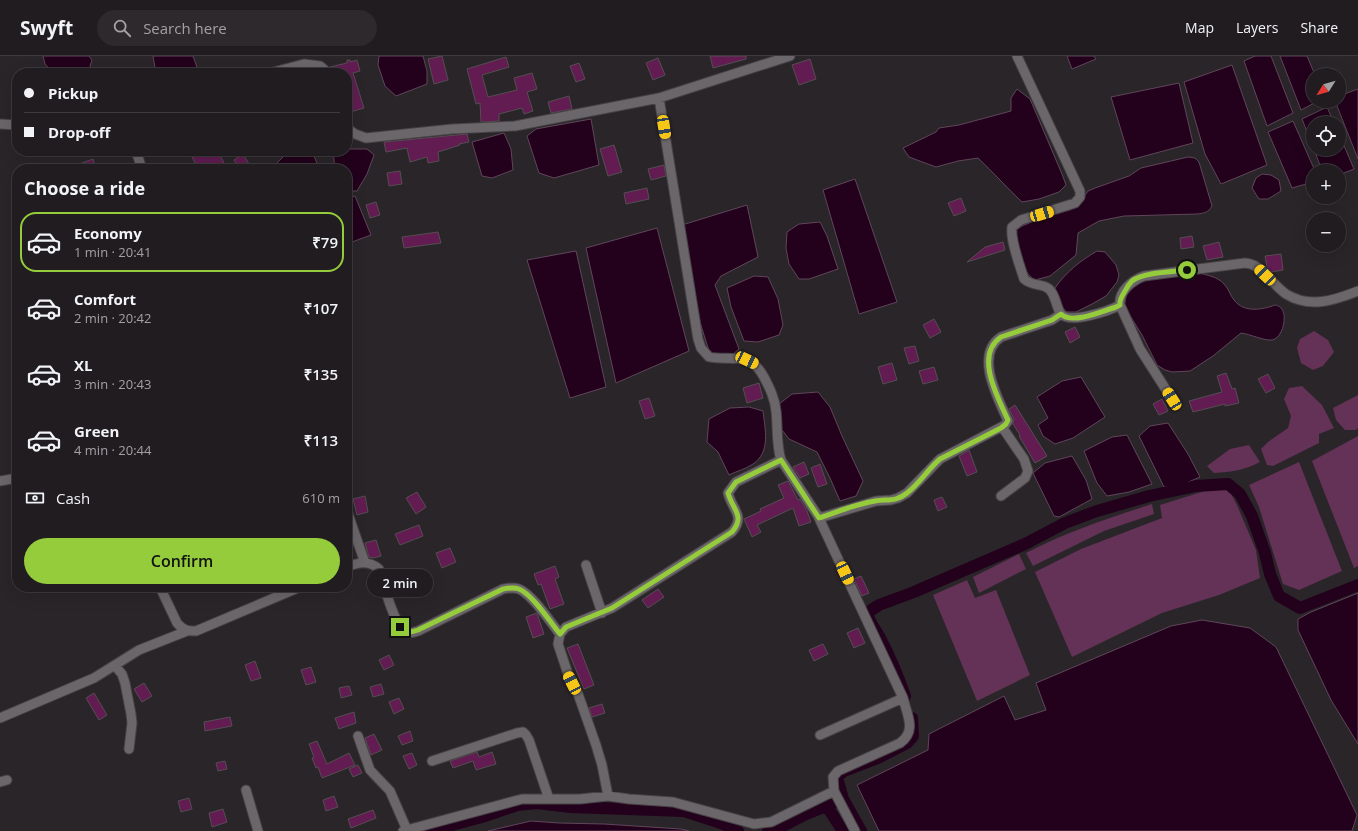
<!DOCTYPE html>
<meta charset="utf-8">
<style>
:root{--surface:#201c1f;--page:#2d292c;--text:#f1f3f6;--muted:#a2a1a4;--line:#3d3a3d;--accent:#95cc3b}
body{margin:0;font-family:"Open Sans",sans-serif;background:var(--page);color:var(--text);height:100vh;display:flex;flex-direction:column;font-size:15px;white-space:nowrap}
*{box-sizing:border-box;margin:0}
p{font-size:13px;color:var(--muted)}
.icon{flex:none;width:22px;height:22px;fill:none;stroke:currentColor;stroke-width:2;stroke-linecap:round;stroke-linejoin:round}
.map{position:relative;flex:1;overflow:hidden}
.sheet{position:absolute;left:12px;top:108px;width:340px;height:428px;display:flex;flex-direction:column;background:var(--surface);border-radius:16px;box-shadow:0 4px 16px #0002,0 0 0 1px var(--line)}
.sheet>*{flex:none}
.top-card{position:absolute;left:12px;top:12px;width:340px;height:88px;border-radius:16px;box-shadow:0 4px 16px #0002,0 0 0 1px var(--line);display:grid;align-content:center;height:88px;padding:0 12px;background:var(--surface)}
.needle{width:26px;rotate:233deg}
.tools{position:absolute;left:1306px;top:12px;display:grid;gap:8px}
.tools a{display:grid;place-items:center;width:40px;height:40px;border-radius:50%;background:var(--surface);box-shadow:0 4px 16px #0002,0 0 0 1px var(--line);font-size:20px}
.end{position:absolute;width:18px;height:18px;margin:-9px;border:5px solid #95cc3b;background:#111;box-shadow:0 0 0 2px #111}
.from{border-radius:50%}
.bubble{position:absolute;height:28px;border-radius:14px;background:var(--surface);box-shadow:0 4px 16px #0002,0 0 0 1px var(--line);font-size:13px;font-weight:600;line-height:28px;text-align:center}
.car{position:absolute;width:12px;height:24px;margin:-12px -6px;border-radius:5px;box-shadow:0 0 3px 1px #0007;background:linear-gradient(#f5c518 24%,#345 0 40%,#f5c518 0 76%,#345 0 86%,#f5c518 0)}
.top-card b{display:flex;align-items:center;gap:14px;height:38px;font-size:15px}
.top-card b+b{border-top:1px solid var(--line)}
.top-card i{width:10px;height:10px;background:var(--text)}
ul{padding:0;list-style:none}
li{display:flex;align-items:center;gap:12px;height:60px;margin:0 8px 6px;padding:0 4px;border:2px solid transparent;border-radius:16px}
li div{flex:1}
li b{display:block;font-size:15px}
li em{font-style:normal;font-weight:600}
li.on{border-color:var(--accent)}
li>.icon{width:36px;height:36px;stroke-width:1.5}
h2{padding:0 12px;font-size:18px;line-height:48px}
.pay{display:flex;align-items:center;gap:10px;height:44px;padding:0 12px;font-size:15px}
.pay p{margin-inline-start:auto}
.primary-button{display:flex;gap:8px;margin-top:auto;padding:8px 12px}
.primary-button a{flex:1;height:46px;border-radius:24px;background:var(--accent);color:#111;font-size:16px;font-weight:600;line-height:46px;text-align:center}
header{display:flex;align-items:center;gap:24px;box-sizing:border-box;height:56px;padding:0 20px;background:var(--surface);border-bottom:1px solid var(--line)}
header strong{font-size:19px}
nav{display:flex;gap:22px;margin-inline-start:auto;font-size:14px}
.search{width:280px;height:36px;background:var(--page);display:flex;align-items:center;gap:10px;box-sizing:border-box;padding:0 14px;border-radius:22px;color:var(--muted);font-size:15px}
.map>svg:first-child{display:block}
.green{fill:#633256}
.water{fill:#23011c;stroke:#5f465a}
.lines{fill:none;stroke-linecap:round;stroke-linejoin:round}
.canal{stroke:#23011c;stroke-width:12}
.building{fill:#621c52;stroke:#544e52}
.street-casing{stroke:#474245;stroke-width:11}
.street{stroke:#6b6669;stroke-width:9}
.route{stroke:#95cc3b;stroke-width:5}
</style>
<header>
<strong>Swyft</strong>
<div class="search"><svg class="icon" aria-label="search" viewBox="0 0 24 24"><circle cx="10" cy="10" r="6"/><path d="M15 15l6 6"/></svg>Search here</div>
<nav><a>Map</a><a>Layers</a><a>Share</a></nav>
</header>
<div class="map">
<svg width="1358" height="775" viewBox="0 0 1358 775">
<rect width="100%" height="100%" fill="#2a2529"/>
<path class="green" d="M1314 275 1328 284 1334 296 1323 310 1313 314 1301 307 1297 292 1300 283Z
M1302 330 1322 349 1334 372 1319 378V387L1273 410 1267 409 1261 393 1268 386 1288 372 1291 360 1284 343 1289 332Z
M1358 339V372L1356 374H1345L1336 364 1333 352Z
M1358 380V510L1354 512 1312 405Z
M1249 389 1260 406C1245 414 1231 416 1214 417L1207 410 1230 393Z
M1299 406 1342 515 1299 534 1283 528 1259 451 1249 429Z
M1211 433 1229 434 1237 449 1256 494 1260 522 1219 539 1162 557 1072 601 1035 516 1081 493 1162 462 1160 449Z
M1152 448 1154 458 1104 475 1033 510 1026 497C1066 476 1109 462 1152 448Z
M1019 498 1026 513 979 537 973 521Z
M967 524 975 542 996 534 1030 619 977 645 933 539Z"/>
<path class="water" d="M43 0H89L92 4 88 17H53L45 8Z
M153 0H193L199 17H156Z
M379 0H423L427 15V28L396 40 385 30 378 9Z
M1067 0H1094L1096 3 1072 13Z
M1255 0H1271L1293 57 1267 70 1244 5Z
M1280 0H1307L1315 19H1313V45H1318L1301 54Z
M1232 9 1267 109 1221 128 1205 98 1184 26Z
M1179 27 1193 87 1130 104 1111 41Z
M1017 33 1030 43 1062 118 1066 129 1059 136 1039 143 1022 146C1007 132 993 116 978 102L958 105 936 111 909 101 903 92 936 76 939 72 959 69 1011 55V42Z
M1358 33V103L1335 45H1339V40Z
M1327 51 1334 67H1313V91L1302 63Z
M591 63 599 109 554 122 539 117 527 80 536 73Z
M1293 65 1315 115H1313V126L1292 132 1268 76Z
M504 77 511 93 513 114 492 122 482 120 472 86Z
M1339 78 1354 113 1339 119V115H1322L1314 93H1339Z
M347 93H367L374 99 367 118 357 135H347V113H335L333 95H347Z
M289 95H312L318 110V113H274L273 111Z
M1188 101 1195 102 1199 106 1212 150C1208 157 1204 157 1197 158L1124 160 1099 165 1078 177 1076 199 1050 220 1035 224C1019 214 1018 192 1015 175L1022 170 1046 160 1070 154 1079 148 1088 135 1095 132 1129 120 1141 112Z
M1262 118 1271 119 1279 124 1281 135 1268 143H1259L1252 132 1256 122Z
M855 123 897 246 859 258 823 134Z
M355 140 371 179 352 186 347 175V143Z
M747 149 758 201 721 220 715 229 739 293 732 299 714 300 709 295 700 266 682 169Z
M820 166 827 180 838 213 809 223H799L789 208 786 192 787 176 799 168Z
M657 172 689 295 616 327 586 192Z
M576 195 606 331 570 342 527 204Z
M1097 195 1105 196 1116 209 1119 219 1117 226 1106 240 1092 248 1076 256H1066C1059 248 1057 242 1055 232 1066 216 1080 205 1097 195Z
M1199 217C1207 219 1218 221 1224 228 1229 233 1230 239 1234 244 1244 257 1262 254 1275 249 1276 249 1281 251 1281 252 1288 259 1283 282 1272 284 1264 285 1250 278 1241 277L1213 300 1190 315 1172 316 1165 314 1157 309 1142 279 1124 250 1127 236 1140 225Z
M754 220 768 221 778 243 783 269 779 279 758 286 744 285 731 251 727 232Z
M1081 321 1105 361 1073 382 1055 388 1043 380 1038 369 1048 362 1037 341 1062 325Z
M818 336 830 351 842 380 863 425 856 440 840 445 830 422 817 396 789 383 779 370V348L792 338Z
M749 351 763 355C765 373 771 396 753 408 746 413 737 415 729 419L718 396 707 386 709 363 730 352Z
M1168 367 1188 398 1200 421 1177 431H1164L1139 380 1150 370Z
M1127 379 1152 428 1129 436 1107 440 1097 427 1084 395 1112 381Z
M1072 400 1086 424 1092 443 1059 461 1054 460 1033 417 1045 407Z
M1358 537V688L1331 644 1298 574V563L1311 556Z
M1202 564 1250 572 1276 591 1357 759 1352 775H879L857 729 928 694 929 678 1004 640 1015 664 1046 654 1036 627 1171 570Z
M531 765 559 767 604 768 681 773 689 775H488Z"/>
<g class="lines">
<path class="canal" d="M905 640C898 620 890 601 880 582 875 573 869 566 867 557L879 549 914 536 1025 488 1065 467 1097 455 1149 440 1196 430 1228 428 1240 438 1252 460 1265 497 1270 518 1279 540 1300 552 1358 529
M826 749 843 775
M429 775 482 761 517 749 537 747 570 751 684 755 721 767 738 775
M768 775 781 771 804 759 843 743
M861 775 843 743 837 721 844 715 878 702 907 687 913 680 912 662"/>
</g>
<path class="building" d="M442 0 448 24 434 28 428 3Z
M710 0H746V3L713 12Z
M506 1 509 11 482 19 488 41 517 34 514 22 532 17 537 33 527 36 533 55 524 58 522 52 499 58V65L481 66 480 47 476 48 467 13Z
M658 2 665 19 653 24 646 7Z
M810 3 816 23 799 29 792 9Z
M347 4H350V6L357 4 360 15 353 17 364 52 347 57V17H334L330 11 347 7Z
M579 7 585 23 576 26 570 10Z
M569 40 572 53 551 57 548 46Z
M467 78 469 86 459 88 460 89 438 96 439 105 428 107 427 101 410 106 407 92 386 96 384 86Z
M614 89 622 116 608 120 600 93Z
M189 95H218L225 109 217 113H198Z
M243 98 252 113H240L234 104Z
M93 103 96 113H68V112Z
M664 109 666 120 651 124 648 113Z
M400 115 402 128 389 130 387 117Z
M647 132 649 143 626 148 624 137Z
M961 142 966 155 954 160 948 147Z
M376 146 380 159 370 162 366 149Z
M438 176 441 187 404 192 402 181Z
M1192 180 1194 191 1181 193 1180 182Z
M1003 186 1005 194 967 206 985 191Z
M1219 186 1223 201 1207 204 1203 190Z
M1281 198 1283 214 1271 216 1267 211 1265 200Z
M934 263 941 276 930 282 923 269Z
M1075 271 1080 281 1070 287 1065 276Z
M915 290 919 305 909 308 904 292Z
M892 307 897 324 883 328 878 311Z
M934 311 938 324 923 328 919 315Z
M1226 317 1232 333 1235 332 1239 347 1225 350V348L1193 356 1189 345 1222 336 1217 320Z
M1268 318 1275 332 1266 337 1258 323Z
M759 327 763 342 747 347 743 332Z
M649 342 655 360 645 363 639 345Z
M1162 343 1168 355 1159 359 1153 348Z
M1015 349 1047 400 1035 407 1019 380 1020 379 1013 368 1014 363 1009 353Z
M969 394 977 416 967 420 959 400Z
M804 406 809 418 800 422 793 411Z
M820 408 827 428 818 431 811 412Z
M788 425 798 444 800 443 807 455 811 466 799 470 793 452 757 469 761 476 752 481 744 463 761 455 760 453 784 442 778 429Z
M417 436 426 451 416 458 406 442Z
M365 440 368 456 357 459 353 443Z
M942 441 947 451 938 455 934 444Z
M419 469 423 480 400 489 395 478Z
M376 484 381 500 373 502 369 501 365 487Z
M450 492 456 506 442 512 436 497Z
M555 510 559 521 555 523 564 548 550 553 541 528 538 529 534 518Z
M861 520 869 537 862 540 854 523Z
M658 533 664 541 648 552 642 544Z
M537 557 544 578 533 582 526 561Z
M858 572 865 587 854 592 847 577Z
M578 588 594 629 584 633 567 592Z
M823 588 828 598 814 605 809 594Z
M389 599 394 609 384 614 379 604Z
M255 605 261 622 251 625 245 609Z
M311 611 316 626 306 629 301 614Z
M144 627 152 640 142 646 134 633Z
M381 628 384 638 373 641 370 631Z
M349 630 352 639 341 642 339 632Z
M94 637 107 659 99 664 86 642Z
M399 642 404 653 394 658 389 646Z
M602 648 605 657 592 661 589 652Z
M354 656 356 667 339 673 335 662Z
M230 661 232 670 205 675 204 666Z
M410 675 413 685 402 689 398 680Z
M374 678 382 694 371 699 365 682Z
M317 685 327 708 349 697 355 709 322 722 318 711 316 712 312 702 314 701 309 688Z
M477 696 479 701 492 696 496 708 476 714 473 705 453 712 450 705Z
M412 697 417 709 409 713 403 700Z
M225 705 227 713 218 715 216 707Z
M358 709 362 717 353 721 349 713Z
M334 740 338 751 326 755 323 744Z
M189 742 192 753 181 756 178 745Z
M223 753 227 766 212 771 209 757Z
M373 754 376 762 351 772 348 763Z"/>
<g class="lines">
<g class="street-casing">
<path id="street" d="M1017 0 1080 135V141L1075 147 1021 164 1012 171C1010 184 1020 210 1024 223 1033 231 1042 227 1049 233 1056 239 1056 252 1061 258 1070 268 1109 255 1120 249 1118 235 1133 224 1144 220L1245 207C1256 208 1261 214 1268 221 1274 227 1280 234 1286 238 1310 253 1335 244 1358 235
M270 17 304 8 320 10 328 17
M659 42 698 283 701 292 709 301C721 304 737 300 749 305 757 309 761 315 765 323 770 333 775 343 776 355 778 372 776 388 781 404L818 460 825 475 903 642C907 659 917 675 900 687L838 715 833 721 834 735 855 775
M0 68 17 69
M347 72 355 78 366 82 452 73 515 70 659 42 790 0
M136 95 142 113
M1120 249 1140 293 1172 343
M0 425 17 422
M1001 440 1025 422 1028 415 1024 403 1002 371
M347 455 365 507
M819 462 876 445 891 444 898 442 907 437 940 403 1005 369 1008 365C998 342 974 299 1001 281L1052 264 1061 258
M586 509 602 557
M347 511C358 506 369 504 379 513 383 526 394 570 406 576 410 578 414 576 418 575L503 533C509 532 514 531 519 533 533 539 550 566 560 578
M160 531 177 567C183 574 187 575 196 575L300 531
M115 610 122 618 125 627 131 658 132 667 129 693
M0 662 94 622 139 594 187 575
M820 679 903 642
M358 680 370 714 390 735 407 774
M432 705 517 677 523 676 526 679 529 684 549 743
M0 726 7 724
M246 734 258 775
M608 740 602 709 596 689 577 635 568 618 558 588 560 578 566 571 612 552 732 476C746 460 732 454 728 437L736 426 781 404
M403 775 522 743H580L608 740 629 743 673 746 754 768 771 766 834 735"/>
</g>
<use href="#street" class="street"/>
</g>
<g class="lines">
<path class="route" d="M400 571C407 577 410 577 418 574L503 533C509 532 514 531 519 533 533 539 550 566 560 578L566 571 612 552 732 476C746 460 732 453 728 437L736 426 781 404 819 462C837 456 856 448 875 445 888 443 896 446 907 437 920 427 928 413 940 403L1001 372 1006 368 1008 364C998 342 974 299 1001 281L1052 264 1061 258C1072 269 1103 255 1116 251L1120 249C1119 244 1122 240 1125 235 1127 231 1129 228 1132 225 1144 216 1173 216 1187 214"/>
</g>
</svg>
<div class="tools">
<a><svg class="needle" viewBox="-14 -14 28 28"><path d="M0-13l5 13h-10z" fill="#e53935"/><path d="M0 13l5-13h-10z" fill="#a2a1a4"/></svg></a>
<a><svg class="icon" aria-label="locate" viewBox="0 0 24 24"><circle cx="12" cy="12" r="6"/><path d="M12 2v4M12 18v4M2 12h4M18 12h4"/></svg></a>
<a>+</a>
<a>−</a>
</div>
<i class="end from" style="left:1187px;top:214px"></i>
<i class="end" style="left:400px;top:571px"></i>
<div class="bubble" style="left:367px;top:513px;width:66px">2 min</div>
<i class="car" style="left:664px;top:71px;rotate:171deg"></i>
<i class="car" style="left:1042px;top:158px;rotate:74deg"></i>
<i class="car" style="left:1265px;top:219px;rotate:314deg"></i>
<i class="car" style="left:747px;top:304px;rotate:115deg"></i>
<i class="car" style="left:1172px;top:343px;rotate:328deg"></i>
<i class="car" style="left:845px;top:517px;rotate:155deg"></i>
<i class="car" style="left:572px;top:627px;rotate:333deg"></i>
<div class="top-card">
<b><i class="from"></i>Pickup</b>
<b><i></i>Drop-off</b>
</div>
<section class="sheet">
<h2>Choose a ride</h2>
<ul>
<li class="on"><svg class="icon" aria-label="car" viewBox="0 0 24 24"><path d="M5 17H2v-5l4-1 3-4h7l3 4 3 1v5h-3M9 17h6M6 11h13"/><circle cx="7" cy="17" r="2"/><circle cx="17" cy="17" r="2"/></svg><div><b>Economy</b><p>1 min · 20:41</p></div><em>₹79</em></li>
<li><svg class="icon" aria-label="car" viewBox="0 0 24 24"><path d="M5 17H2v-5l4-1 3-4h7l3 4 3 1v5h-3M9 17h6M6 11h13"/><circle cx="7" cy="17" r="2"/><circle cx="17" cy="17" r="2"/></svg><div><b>Comfort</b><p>2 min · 20:42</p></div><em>₹107</em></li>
<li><svg class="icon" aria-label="car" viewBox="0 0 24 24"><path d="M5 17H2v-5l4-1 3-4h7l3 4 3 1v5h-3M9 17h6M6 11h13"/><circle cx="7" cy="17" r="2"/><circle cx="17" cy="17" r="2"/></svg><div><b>XL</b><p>3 min · 20:43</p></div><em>₹135</em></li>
<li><svg class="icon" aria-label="car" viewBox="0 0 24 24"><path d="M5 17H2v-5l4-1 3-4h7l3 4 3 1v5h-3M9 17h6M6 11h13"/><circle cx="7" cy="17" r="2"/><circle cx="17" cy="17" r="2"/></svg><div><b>Green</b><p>4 min · 20:44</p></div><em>₹113</em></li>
</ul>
<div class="pay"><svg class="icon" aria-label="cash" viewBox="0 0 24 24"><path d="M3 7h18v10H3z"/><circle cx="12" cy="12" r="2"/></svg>Cash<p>610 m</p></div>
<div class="primary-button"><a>Confirm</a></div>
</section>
</div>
